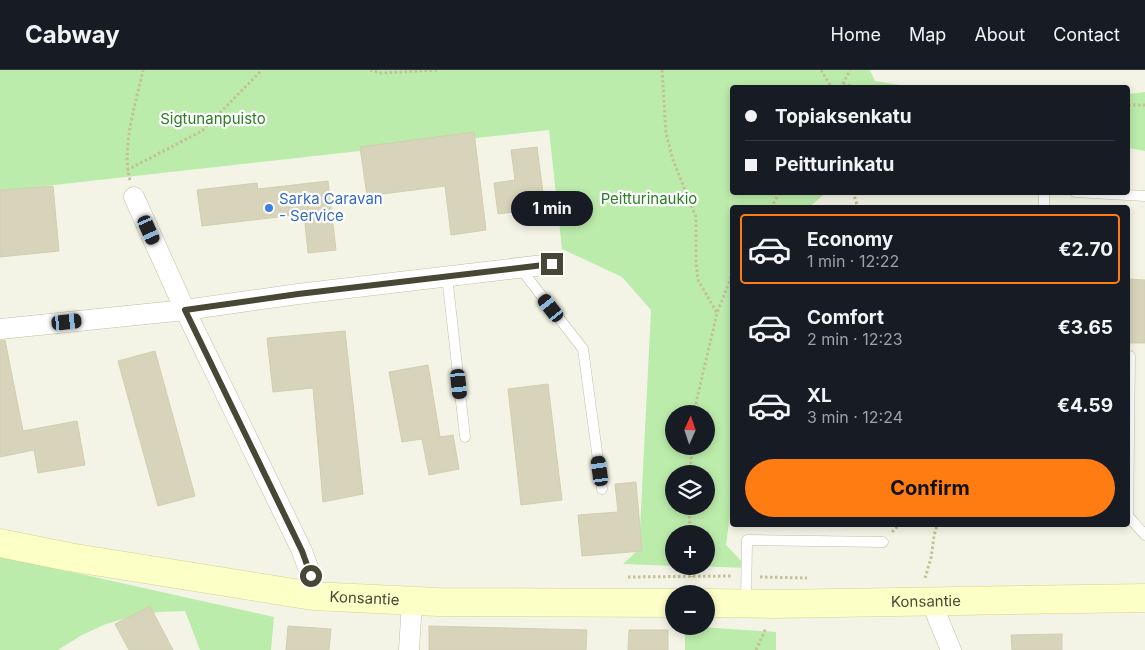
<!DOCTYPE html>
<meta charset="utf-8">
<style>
:root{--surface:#171b24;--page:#20242c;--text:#f1f3f6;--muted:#9ea1a6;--line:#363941;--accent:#ff7c13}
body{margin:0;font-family:Inter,sans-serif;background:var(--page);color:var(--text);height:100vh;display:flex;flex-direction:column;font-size:19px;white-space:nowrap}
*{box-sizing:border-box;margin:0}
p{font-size:16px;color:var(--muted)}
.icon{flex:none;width:28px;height:28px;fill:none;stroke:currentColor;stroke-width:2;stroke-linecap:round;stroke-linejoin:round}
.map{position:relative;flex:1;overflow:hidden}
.drawer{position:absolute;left:730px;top:135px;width:400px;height:322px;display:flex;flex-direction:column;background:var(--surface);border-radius:5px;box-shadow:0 2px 8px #0003}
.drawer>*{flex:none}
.banner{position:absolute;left:730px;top:15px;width:400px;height:110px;border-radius:5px;box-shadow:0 2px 8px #0003;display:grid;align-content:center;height:110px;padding:0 15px;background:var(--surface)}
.needle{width:32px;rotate:3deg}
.tools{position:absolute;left:665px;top:335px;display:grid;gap:10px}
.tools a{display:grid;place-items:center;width:50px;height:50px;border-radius:50%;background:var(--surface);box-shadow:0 2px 8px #0003;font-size:25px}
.end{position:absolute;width:22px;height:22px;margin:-11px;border:6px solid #484635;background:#fff;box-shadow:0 0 0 2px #fff}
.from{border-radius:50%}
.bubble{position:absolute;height:35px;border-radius:18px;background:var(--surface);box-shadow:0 2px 8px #0003;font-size:16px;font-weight:700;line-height:35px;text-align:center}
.car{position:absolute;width:15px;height:30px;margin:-15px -8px;border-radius:6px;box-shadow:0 0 4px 1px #0007;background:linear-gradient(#222 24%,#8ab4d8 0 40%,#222 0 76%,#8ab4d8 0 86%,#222 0)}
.banner b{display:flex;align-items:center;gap:18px;height:48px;font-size:19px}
.banner b+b{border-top:1px solid var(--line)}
.banner i{width:12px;height:12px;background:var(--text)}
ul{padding:9px 0 0;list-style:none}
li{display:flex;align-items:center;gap:15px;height:70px;margin:0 10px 8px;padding:0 5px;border:2px solid transparent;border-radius:5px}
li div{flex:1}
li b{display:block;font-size:19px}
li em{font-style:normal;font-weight:700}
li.selected{border-color:var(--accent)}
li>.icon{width:45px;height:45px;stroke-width:1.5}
.primary-button{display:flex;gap:10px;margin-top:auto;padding:10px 15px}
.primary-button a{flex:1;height:58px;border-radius:30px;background:var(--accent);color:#111;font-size:20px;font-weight:700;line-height:58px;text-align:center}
header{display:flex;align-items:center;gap:30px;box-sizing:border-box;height:70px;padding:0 25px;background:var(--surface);border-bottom:1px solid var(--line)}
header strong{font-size:24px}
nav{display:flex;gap:28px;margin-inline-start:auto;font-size:18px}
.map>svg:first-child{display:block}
.green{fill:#bcecac;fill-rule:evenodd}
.building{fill:#d7d4bb;stroke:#d2cfad}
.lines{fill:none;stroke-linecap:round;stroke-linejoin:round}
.lane-casing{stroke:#c0c0a8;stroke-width:11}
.street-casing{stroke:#c0c0a8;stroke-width:21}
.secondary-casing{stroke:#d2d491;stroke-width:29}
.path{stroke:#c3c198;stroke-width:3;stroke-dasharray:2.5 2.5;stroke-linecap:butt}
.lane{stroke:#fff;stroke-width:10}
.street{stroke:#fff;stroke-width:20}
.secondary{stroke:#fcffc6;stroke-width:28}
.route{stroke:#484635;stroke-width:6}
.shop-dot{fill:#3f7fe0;stroke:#fff;stroke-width:2}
.labels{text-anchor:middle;stroke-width:4.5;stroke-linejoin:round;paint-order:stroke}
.park-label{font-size:15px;fill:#2b7e24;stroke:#fff}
.shop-label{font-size:15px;fill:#366cbe;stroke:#fff;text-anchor:start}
.street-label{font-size:15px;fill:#484635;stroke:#fff}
</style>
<header>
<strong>Cabway</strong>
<nav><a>Home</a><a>Map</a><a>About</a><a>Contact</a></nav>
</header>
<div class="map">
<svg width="1145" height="580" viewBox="0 0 1145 580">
<rect width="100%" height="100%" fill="#f4f4e6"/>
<path class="green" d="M0 0H870L875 11 912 17 732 18V122L826 123 809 137 732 138V431L726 475 748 498 694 496H706V464H674V496L623 494 639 479 651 240 622 207 562 179 549 60 0 121ZM674 344H706V376H674ZM674 404H706V436H674Z
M1145 22V81L1128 78V24Z
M0 486 274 547 271 580H200L185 541 159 542 133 546 106 554 82 565 58 580H0Z
M685 556 776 562V580H685Z"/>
<path class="building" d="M474 62 486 160 451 165 445 116 367 126 360 77Z
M537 77 545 138 498 144 494 113 515 110 511 80Z
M328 111 336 180 308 183 304 144 202 156 197 120 257 113 258 119Z
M53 116 59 181 0 187V120Z
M1128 209 1145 210V273H1128Z
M345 261 363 424 323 432 313 318 273 322 267 268Z
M5 270 23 361 77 351 85 395 38 403 34 380 0 387V271Z
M155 281 195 426 158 436 118 291Z
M428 295 440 367 453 365 459 399 429 405 422 369 402 372 389 302Z
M548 314 562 430 521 435 508 319Z
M636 412 642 481 582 486 578 445 618 442 615 414Z
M150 536 173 580H129L115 554Z
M288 556 331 559 329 580H286Z
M429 556 587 560 586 580H429Z
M629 560H668V580H628Z
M1062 564V580H1012L1011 565Z"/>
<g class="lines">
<g class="lane-casing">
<path id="lane" d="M1075 122 1145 126
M1044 138V122
M520 198 583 279 602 419
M447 206 465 367
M1130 286 1128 446 1145 465
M746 532 747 470 883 472"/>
</g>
<g class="street-casing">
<path id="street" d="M134 127 185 240 302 481 311 506 313 526
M0 259 185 240 298 224 552 194
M936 531 937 546 951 580
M409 580 412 532"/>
</g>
<g class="secondary-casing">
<g id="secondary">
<path id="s1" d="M0 473 69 487 313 526 438 532 674 533"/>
<path id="s2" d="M706 533 774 534 1145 528"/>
</g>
</g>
<path class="path" d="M370 0 381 3 438 0
M662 0 666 63 673 90 696 147V192L698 210 717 243
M821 0 832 18
M843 14 859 18
M840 18 843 14 850 0
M1128 35H1145
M127 100 202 61 262 0
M130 110C121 77 136 33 143 0
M853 122 858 138
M771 138 780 122
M695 344 696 333 717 243 732 205
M690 404 692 376
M689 436 690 464
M892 462 899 455
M691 496 692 507
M628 507 732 506
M760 507 807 508
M925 508 931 488 934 466 937 455
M756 580 766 558"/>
<use href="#lane" class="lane"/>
<use href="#street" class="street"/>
<use href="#secondary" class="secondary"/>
</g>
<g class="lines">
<path class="route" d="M311 506 302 481 185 240 298 224 552 194"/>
</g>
<circle class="shop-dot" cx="269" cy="138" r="5"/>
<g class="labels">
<g class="park-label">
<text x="213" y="54">Sigtunanpuisto</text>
<text x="649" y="134">Peitturinaukio</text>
</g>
<g class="shop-label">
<text x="279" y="134">Sarka Caravan<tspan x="279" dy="17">- Service</tspan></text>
</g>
<g class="street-label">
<text dy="5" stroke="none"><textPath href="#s1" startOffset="369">Konsantie</textPath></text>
<text dy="5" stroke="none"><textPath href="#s2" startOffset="220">Konsantie</textPath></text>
</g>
</g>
</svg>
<div class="tools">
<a><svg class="needle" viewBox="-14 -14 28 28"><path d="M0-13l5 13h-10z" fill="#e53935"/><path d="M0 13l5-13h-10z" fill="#9ea1a6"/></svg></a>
<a><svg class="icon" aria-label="layers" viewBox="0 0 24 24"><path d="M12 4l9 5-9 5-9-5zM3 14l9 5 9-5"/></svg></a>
<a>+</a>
<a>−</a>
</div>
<i class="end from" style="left:311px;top:506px"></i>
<i class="end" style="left:552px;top:194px"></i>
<div class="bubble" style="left:511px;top:121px;width:82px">1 min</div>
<i class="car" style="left:149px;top:160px;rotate:156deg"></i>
<i class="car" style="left:551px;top:238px;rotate:322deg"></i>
<i class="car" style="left:67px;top:252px;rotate:84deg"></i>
<i class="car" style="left:459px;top:314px;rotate:174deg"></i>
<i class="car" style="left:600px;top:401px;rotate:352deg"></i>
<div class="banner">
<b><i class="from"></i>Topiaksenkatu</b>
<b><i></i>Peitturinkatu</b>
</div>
<section class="drawer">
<ul>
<li class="selected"><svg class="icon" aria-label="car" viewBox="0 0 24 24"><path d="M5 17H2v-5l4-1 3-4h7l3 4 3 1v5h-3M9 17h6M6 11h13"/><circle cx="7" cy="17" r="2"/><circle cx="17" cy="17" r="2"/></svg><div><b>Economy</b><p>1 min · 12:22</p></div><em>€2.70</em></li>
<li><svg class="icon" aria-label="car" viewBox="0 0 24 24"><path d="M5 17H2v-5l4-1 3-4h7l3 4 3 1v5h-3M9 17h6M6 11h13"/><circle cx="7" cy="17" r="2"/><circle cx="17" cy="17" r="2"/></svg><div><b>Comfort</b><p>2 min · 12:23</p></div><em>€3.65</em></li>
<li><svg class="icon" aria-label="car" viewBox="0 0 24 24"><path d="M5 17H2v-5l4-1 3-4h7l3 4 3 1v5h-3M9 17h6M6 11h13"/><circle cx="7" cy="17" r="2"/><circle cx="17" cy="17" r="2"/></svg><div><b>XL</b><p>3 min · 12:24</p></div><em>€4.59</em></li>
</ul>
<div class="primary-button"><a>Confirm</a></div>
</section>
</div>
